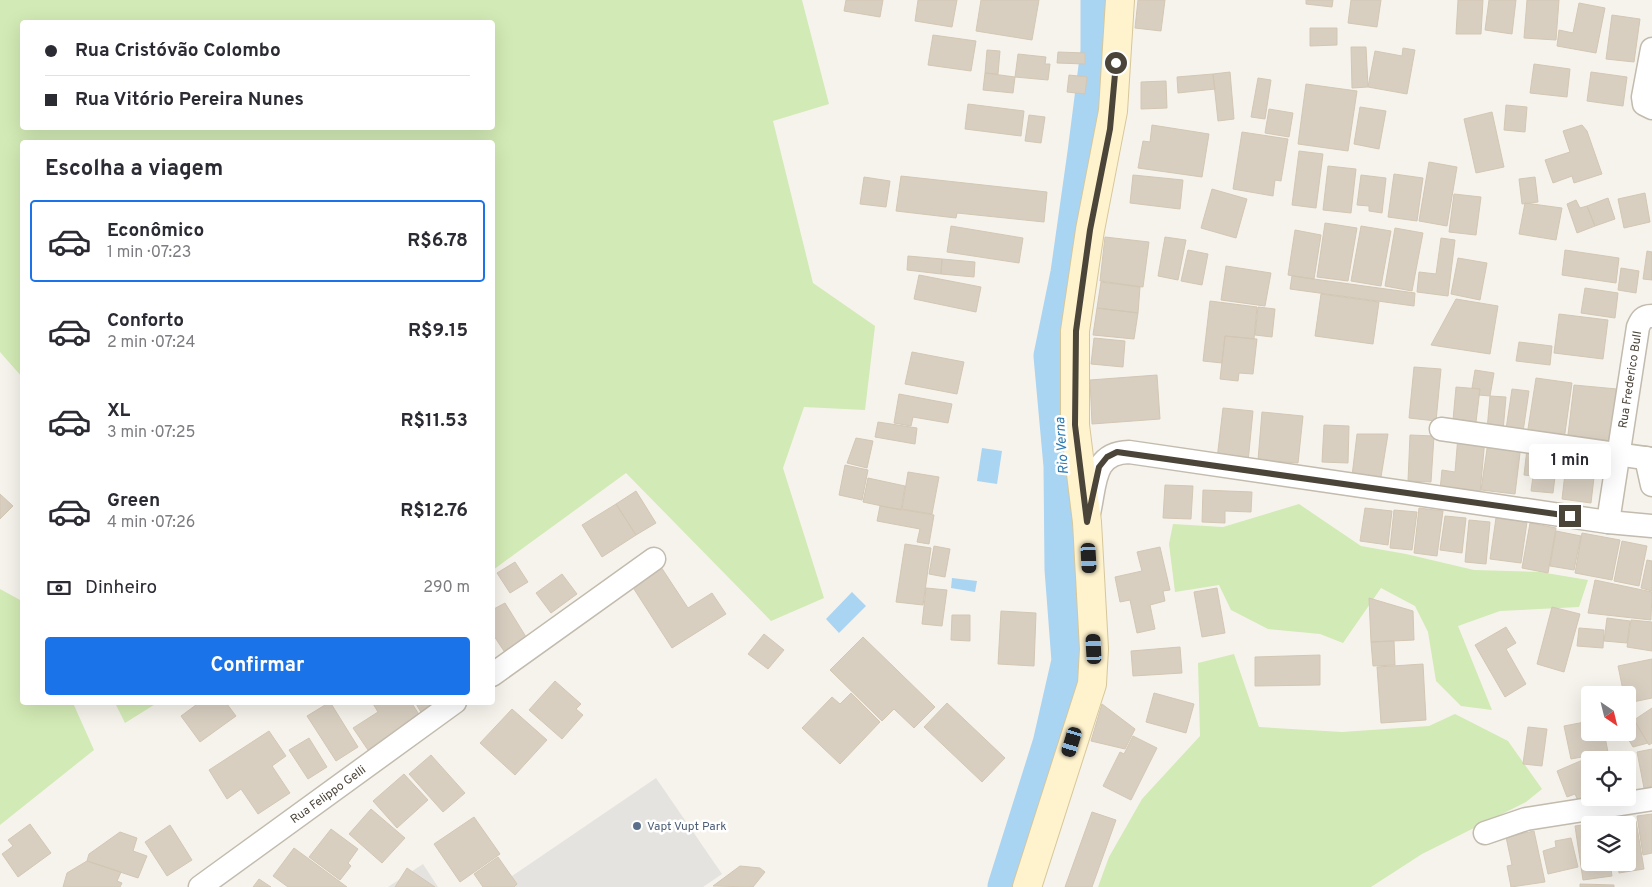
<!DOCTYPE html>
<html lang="pt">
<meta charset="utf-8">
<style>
:root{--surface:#fff;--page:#f7f7f7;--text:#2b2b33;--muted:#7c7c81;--line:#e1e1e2;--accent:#1a73e8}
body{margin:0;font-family:Overpass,sans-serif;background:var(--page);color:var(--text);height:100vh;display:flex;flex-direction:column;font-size:19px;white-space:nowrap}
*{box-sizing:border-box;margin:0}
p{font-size:16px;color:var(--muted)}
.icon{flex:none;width:28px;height:28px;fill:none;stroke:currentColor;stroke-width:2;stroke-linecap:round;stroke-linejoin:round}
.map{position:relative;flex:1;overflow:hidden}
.panel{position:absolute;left:20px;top:140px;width:475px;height:565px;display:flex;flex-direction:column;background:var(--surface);border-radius:5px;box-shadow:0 5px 20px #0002}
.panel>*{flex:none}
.hud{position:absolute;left:20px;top:20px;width:475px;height:110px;border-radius:5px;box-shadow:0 5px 20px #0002;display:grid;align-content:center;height:110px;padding:0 25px;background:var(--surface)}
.needle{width:32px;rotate:145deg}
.controls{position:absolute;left:1581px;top:686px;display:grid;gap:10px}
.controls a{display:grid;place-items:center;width:55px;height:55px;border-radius:5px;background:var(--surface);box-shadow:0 5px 20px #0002;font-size:25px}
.end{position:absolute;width:22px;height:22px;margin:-11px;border:6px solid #4b4439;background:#fff;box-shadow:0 0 0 2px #fff}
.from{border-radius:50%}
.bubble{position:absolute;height:35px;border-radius:5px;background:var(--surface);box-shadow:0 5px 20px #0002;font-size:16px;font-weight:700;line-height:35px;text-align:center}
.car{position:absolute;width:15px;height:30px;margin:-15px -8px;border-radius:6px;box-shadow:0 0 4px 1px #0007;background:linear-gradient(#222 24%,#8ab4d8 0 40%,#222 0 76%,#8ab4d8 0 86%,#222 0)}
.hud b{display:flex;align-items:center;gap:18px;height:48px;font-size:19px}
.hud b+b{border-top:1px solid var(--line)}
.hud i{width:12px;height:12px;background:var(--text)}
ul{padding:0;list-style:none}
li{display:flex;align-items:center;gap:15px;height:82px;margin:0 10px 8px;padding:0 15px;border:2px solid transparent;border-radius:5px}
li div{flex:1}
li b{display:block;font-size:19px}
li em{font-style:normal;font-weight:700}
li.on{border-color:var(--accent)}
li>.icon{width:45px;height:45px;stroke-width:1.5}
h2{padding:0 25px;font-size:22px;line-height:60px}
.pay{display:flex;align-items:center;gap:12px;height:55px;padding:0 25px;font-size:19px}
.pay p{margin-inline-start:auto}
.button{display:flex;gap:10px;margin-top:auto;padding:10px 25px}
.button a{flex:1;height:58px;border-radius:5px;background:var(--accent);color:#fff;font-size:20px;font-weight:700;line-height:58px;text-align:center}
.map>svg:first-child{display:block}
.green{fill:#d2eab5;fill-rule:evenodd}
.parking{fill:#e5e3e0}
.water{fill:#a9d4f2}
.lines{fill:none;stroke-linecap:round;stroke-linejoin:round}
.river{stroke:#a9d4f2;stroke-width:41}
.building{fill:#d8cfc1;stroke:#d3c7b4}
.minor-casing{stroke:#c2bbae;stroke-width:25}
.secondary-casing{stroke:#d6c79b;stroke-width:30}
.minor{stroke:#fff;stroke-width:22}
.secondary{stroke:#fff3cd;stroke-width:28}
.route{stroke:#4b4439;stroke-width:6}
.service-dot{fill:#5c6f8a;stroke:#fff;stroke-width:2}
.labels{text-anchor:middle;stroke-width:5;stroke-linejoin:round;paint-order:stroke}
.street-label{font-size:12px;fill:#4b4439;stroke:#fff}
.service-label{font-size:12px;fill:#4e5e75;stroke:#fff;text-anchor:start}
.water-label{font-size:14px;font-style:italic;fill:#2e7ab2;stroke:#fff}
</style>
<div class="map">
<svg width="1652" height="887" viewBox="0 0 1652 887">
<rect width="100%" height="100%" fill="#f6f3ec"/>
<path class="green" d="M0 0H802L829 104 773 121 813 283 875 326 865 410 804 407 783 468 824 598 771 621 626 473 493 570 492 142H22V377L0 352ZM492 22V128H22V22Z
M1299 504 1361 546 1406 554 1474 570 1540 572 1588 580 1579 607 1500 611 1458 626 1492 710 1461 706 1436 681 1428 632 1415 606 1381 588 1343 643 1320 634 1268 629 1231 610 1219 585 1175 592 1169 544 1173 524 1223 527Z
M0 589 22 601V702L73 703 94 750 0 825Z
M1234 654 1259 727 1342 732 1429 726 1455 714 1508 741 1542 789 1526 802 1422 854 1371 887H1098L1109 857 1142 799 1200 736 1198 663Z
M115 703H157L125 723Z"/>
<path class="parking" d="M656 778 722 874 703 887H496Z
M423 864 438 887H388Z"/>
<path class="water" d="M982 448 1002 451 997 484 977 481Z
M952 578 977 581 975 592 951 588Z
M852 592 866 606 839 633 826 619Z"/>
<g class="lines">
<path class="river" d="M1008 887 1053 744 1072 661 1065 569 1064 466 1054 356 1071 273 1088 153 1101 51V0"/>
</g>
<path class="building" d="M846 0H883L880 17 844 11Z
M918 0H957L952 27 915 21Z
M981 0H1039L1032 40 976 31Z
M1138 0H1165L1161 31 1135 28Z
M1306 0H1333L1332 7 1306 4Z
M1351 0H1381L1377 27 1348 23Z
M1458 0H1483L1481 34H1456Z
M1489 0H1516L1512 34 1485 30Z
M1527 0H1559L1556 40 1524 38Z
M1579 3 1605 8 1596 53 1557 46 1559 30 1573 33Z
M1612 15 1640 19 1634 62 1606 59Z
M1310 28H1337V45L1310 46Z
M933 35 976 41 971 71 928 65Z
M1351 47H1366L1368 87 1352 88Z
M1403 48 1415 50 1407 94 1368 87 1375 51 1402 56Z
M987 50 1000 51 998 74 985 73Z
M1058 52 1085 53V64L1057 63Z
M1018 54 1046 57 1045 64H1050L1048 80 1015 77Z
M1534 64 1570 69 1567 97 1530 93Z
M1230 72 1234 119 1218 121 1213 74Z
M1591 72 1627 77 1623 106 1587 101Z
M985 73 1015 77 1013 93 983 90Z
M1213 74 1215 89 1178 93 1177 77Z
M1069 75 1087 77 1085 94 1067 92Z
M1258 78 1271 80 1265 119 1251 117Z
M1166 81 1167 108 1141 109V82Z
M1306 84 1357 91 1348 151 1298 144Z
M968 104 1024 111 1021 136 965 129Z
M1506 105 1527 107 1525 132 1504 130Z
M1360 107 1386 111 1379 149 1354 144Z
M1269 109 1293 113 1289 137 1265 133Z
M1492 112 1504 167 1476 173 1464 119Z
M1029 115 1045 117 1041 143 1025 141Z
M1152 125 1209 134 1202 177 1138 168 1143 141 1150 142Z
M1582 125 1587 131 1602 174 1574 183 1572 176 1553 183 1545 160 1570 152 1563 131Z
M1242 132 1288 139 1281 181 1275 180 1273 196 1233 189Z
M1299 151 1323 154 1316 208 1292 205Z
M1429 162 1457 167 1447 226 1419 221Z
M1328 166 1356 169 1351 213 1323 210Z
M1394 174 1423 178 1417 221 1388 217Z
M1133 175 1183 180 1180 209 1130 203Z
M1361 175 1386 178 1382 213 1369 211V206L1357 205Z
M901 176 1047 192 1044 222 957 213 956 218 896 211Z
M864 177 890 181 886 207 860 204Z
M1535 177 1538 202 1522 204 1519 179Z
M1212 189 1247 199 1236 238 1201 228Z
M1645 193 1650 222 1624 228 1618 199Z
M1454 194 1481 197 1476 235 1449 232Z
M1608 198 1615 219 1595 226 1587 206Z
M1576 200 1580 208 1587 206 1595 226 1577 233 1567 204Z
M1525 203 1562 208 1556 240 1519 234Z
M1325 223 1357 228 1348 281 1317 277Z
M951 226 1023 238 1019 263 947 252Z
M1361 226 1391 231 1381 286 1351 281Z
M1395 228 1423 233 1412 291 1385 286Z
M1295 230 1321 235 1314 279 1288 275Z
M1105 237 1149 242 1143 287 1100 281Z
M1165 237 1186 240 1178 280 1158 276Z
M1441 238 1455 240 1448 296 1417 292 1419 272 1436 274Z
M1188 250 1208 254 1202 285 1181 281Z
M1565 250 1619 258 1616 283 1562 275Z
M1647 251 1652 252V280L1643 279Z
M908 256 942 259 941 274 907 270Z
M1458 258 1487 263 1480 300 1451 294Z
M942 259 975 262 974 277 941 274Z
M1226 266 1271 273 1265 306 1221 300Z
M1621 268 1639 271 1636 293 1618 290Z
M919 275 981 287 976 312 914 299Z
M1292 276 1415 293 1414 306 1290 289Z
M1101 282 1140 287 1138 313 1097 308Z
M1585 288 1618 293 1615 318 1581 313Z
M1321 294 1379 302 1373 344 1315 336Z
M1456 299 1498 306 1490 354 1431 345Z
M1210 301 1257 307 1254 339 1225 336 1222 363 1203 361Z
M1258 307 1275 309 1272 337 1255 335Z
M1097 308 1138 313 1134 339 1093 335Z
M1559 314 1608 320 1603 359 1554 353Z
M1225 336 1257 339 1253 374 1239 373 1238 381 1220 379Z
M1094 338 1125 341 1123 367 1091 364Z
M1519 342 1552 346 1550 365 1516 361Z
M912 352 964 362 957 394 905 384Z
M1414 367 1441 369 1436 421 1409 418Z
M1475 370 1494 373 1490 396 1479 395 1480 389 1472 388Z
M1157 375 1160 419 1092 424 1090 380Z
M1536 378 1572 383 1564 440 1527 435Z
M1574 385 1617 389 1610 448 1567 443Z
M1456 387 1480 389 1476 422 1453 420Z
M1512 389 1529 391 1523 432 1506 429Z
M899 394 952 404 948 423 913 417 911 426 894 423Z
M1490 396 1506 397 1503 431 1487 430Z
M1223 408 1253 411 1248 462 1217 459Z
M1262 412 1303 416 1298 463 1258 460Z
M878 422 917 428 915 444 875 437Z
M1324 425 1349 426 1348 463 1322 462Z
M1357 434H1388L1381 477 1352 476Z
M1410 435 1434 436 1431 482 1408 481Z
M1458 436 1485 439 1480 493 1440 490 1442 470 1455 472Z
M856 438 873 441 867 468 847 463Z
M1488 442 1521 445 1515 494 1481 490Z
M1527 449 1558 452 1553 493 1531 491 1533 476 1524 475Z
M1567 457 1596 460 1591 503 1562 499Z
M845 465 868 470 862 500 839 495Z
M908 472 939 477 932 514 902 509Z
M868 478 905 486 901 510 863 502Z
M1165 485 1193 486 1191 519 1163 518Z
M1203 490 1252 492 1251 512 1225 511V523L1202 522Z
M636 491 656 523 636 535 616 504Z
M0 494 13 506 0 519Z
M616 504 636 535 602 557 582 525Z
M880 506 934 515 929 544 917 542 920 529 877 521Z
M1365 508 1392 511 1388 545 1360 541Z
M1419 508 1443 511 1437 556 1414 553Z
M1394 510 1417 512 1412 550 1390 548Z
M1445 516 1466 518 1462 553 1440 550Z
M1496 518 1527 522 1521 563 1490 559Z
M1469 520 1490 522 1486 564 1465 562Z
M1530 523 1556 528 1548 573 1522 568Z
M1556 531 1581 536 1574 570 1550 566Z
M1582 533 1620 540 1612 580 1575 573Z
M1622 541 1647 546 1639 586 1614 581Z
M905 544 931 548 923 605 896 602Z
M934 546 950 549 945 577 929 574Z
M1160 547 1170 590 1163 591 1165 601 1150 605 1155 629 1137 633 1130 600 1120 602 1115 577 1142 571 1137 552Z
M1647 560 1652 561V591L1641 588Z
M515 562 528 582 510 593 497 573Z
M661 567 688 608 712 593 726 614 672 648 632 586Z
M562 574 577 594 551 613 536 593Z
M1595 580 1652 592 1651 620 1588 613Z
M926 588 947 590 942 626 922 624Z
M1217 588 1225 633 1202 637 1194 592Z
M1369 598 1413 611 1414 640 1371 642Z
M505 603 528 640 506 654 492 633V610Z
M1552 607 1580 614 1564 672 1537 664Z
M1001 611 1036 613 1034 666 998 664Z
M952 615H970V641L951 640Z
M1607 618 1630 621 1627 643 1604 641Z
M1631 620 1652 622V651L1627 647Z
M1506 627 1516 643 1506 649 1526 684 1505 697 1475 645Z
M1579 628 1604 630 1603 648 1577 646Z
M764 634 784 650 768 669 748 654Z
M863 637 935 707 914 728 894 709 882 721 830 670Z
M1394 641 1395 665 1373 666 1371 642Z
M1180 647 1182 673 1133 676 1131 651Z
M1320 655V685L1255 686V657Z
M1652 659V698L1628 703V695H1624L1618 666Z
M1423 664 1426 720 1381 723 1377 667Z
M555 681 581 704 576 709 583 715 562 739 529 710Z
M851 693 880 722 840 764 802 728 832 697 840 704Z
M1154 693 1194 704 1186 733 1146 722Z
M200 702H229L227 704 236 716 200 742 181 716Z
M330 702 358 747 336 761 307 716Z
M372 702H411L420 716 368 750 353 728 378 712Z
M415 702H439L422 714Z
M947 703 1005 758 982 782 924 727Z
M1102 704 1135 729 1125 749 1091 741Z
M1652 708V743L1649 745 1634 720Z
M512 709 547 740 515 775 480 743Z
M1628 710 1648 743 1633 747 1624 732H1628Z
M1590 721V732H1604L1608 752 1571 759 1564 726Z
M1528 727 1547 729 1542 766 1523 764Z
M269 731 286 756 272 766 290 793 258 814 241 789 227 799 209 770Z
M1133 736 1157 748 1131 800 1103 786 1120 752 1124 754Z
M309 738 327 767 308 779 289 750Z
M1652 749V786L1644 788 1637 752Z
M1603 753 1605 760H1590V765L1588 759Z
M431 755 465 793 443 812 409 774Z
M1585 759 1590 773V798L1579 803 1575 794 1567 797 1557 771Z
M404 774 428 800 397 828 373 801Z
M371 809 405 838 382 863 349 834Z
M1092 812 1116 820 1092 887H1065Z
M1652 814V853L1643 855 1637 816Z
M474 817 500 854 460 882 434 844Z
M1636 821 1644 869 1619 873 1618 862H1628V825H1612Z
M1604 822V825H1590V862H1610L1612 876 1583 880 1575 826Z
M30 824 51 853 18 877 2 854 13 846 8 840Z
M170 825 192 860 167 876 145 842Z
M331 829 358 849 348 863 351 866 340 880 309 857Z
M1534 831 1545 882 1511 887 1507 866 1512 865 1506 837Z
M120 832 137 838 133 851 147 856 138 878 87 861 89 854Z
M1571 838 1578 867 1548 874 1543 851 1556 847 1555 841Z
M294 848 347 887H288L273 876Z
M498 857 517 884 514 887H483L474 874Z
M87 861 121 872 117 881 122 883 120 887H63L67 873Z
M740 866 760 868 765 872 753 887 713 886Z
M407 868 435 887H395Z
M259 879 271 887H253Z
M1580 884 1614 885V887H1580Z"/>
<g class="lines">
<g class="minor-casing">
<g id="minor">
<path d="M1652 49 1643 97 1644 104 1652 108"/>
<path d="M1441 429 1652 459"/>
<path d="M1646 458 1652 485"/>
<path d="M1089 513C1096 484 1092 453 1129 452L1608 522 1652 526"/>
<path id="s1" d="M1608 522 1638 327C1641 320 1643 316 1652 316"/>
<path d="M492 675 654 559"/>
<path d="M1485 833 1526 819 1652 799"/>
<path id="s2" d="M200 887 455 702"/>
</g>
</g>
<g class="secondary-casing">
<path id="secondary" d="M1027 887 1092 684 1094 649 1087 522 1075 425V331L1090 230 1113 111 1120 0"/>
</g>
<use href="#minor" class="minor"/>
<use href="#secondary" class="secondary"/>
</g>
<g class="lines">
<path class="route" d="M1116 63 1110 129 1090 230 1076 331 1075 425 1087 522 1099 467 1107 457 1117 452 1570 516"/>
</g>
<circle class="service-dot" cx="637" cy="826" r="5"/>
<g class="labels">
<g class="street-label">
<text dy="4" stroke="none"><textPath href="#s1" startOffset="144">Rua Frederico Bull</textPath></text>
<text dy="4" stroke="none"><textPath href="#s2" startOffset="158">Rua Felippo Gelli</textPath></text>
</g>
<g class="service-label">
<text x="647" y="830">Vapt Vupt Park</text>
</g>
<g class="water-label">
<text transform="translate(1061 446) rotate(-94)" y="5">Rio Verna</text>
</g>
</g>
</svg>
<div class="controls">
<a><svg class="needle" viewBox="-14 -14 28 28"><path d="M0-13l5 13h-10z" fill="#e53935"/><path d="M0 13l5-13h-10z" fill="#7c7c81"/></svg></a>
<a><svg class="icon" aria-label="locate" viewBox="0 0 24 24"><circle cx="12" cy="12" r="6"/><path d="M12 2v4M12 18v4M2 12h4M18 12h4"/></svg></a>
<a><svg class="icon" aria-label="layers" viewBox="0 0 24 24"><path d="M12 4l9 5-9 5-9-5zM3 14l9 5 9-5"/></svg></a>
</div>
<i class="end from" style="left:1116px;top:63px"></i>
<i class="end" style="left:1570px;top:516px"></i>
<div class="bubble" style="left:1529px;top:444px;width:82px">1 min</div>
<i class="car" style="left:1089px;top:558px;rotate:177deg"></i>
<i class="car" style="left:1094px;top:649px;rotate:357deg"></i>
<i class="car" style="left:1072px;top:742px;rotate:197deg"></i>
<div class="hud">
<b><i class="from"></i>Rua Cristóvão Colombo</b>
<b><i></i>Rua Vitório Pereira Nunes</b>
</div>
<section class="panel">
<h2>Escolha a viagem</h2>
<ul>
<li class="on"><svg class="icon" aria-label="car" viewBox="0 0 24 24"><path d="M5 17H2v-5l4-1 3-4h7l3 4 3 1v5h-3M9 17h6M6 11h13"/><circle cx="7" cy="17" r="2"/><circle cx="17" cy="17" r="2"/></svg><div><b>Econômico</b><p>1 min · 07:23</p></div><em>R$6.78</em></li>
<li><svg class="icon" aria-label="car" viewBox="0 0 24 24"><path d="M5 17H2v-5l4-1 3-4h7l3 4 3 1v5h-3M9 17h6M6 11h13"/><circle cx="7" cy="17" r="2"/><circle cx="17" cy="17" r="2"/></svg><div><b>Conforto</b><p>2 min · 07:24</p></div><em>R$9.15</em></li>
<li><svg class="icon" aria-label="car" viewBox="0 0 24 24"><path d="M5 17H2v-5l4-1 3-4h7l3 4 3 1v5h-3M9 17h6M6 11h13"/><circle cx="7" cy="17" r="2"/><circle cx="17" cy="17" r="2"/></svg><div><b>XL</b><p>3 min · 07:25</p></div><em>R$11.53</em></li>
<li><svg class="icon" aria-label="car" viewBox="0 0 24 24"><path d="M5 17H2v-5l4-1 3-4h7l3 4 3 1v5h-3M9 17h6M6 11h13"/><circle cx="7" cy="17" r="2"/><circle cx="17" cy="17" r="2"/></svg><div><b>Green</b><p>4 min · 07:26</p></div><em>R$12.76</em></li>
</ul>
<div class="pay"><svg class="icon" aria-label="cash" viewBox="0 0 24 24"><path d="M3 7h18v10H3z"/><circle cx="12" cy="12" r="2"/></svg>Dinheiro<p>290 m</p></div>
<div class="button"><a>Confirmar</a></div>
</section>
</div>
